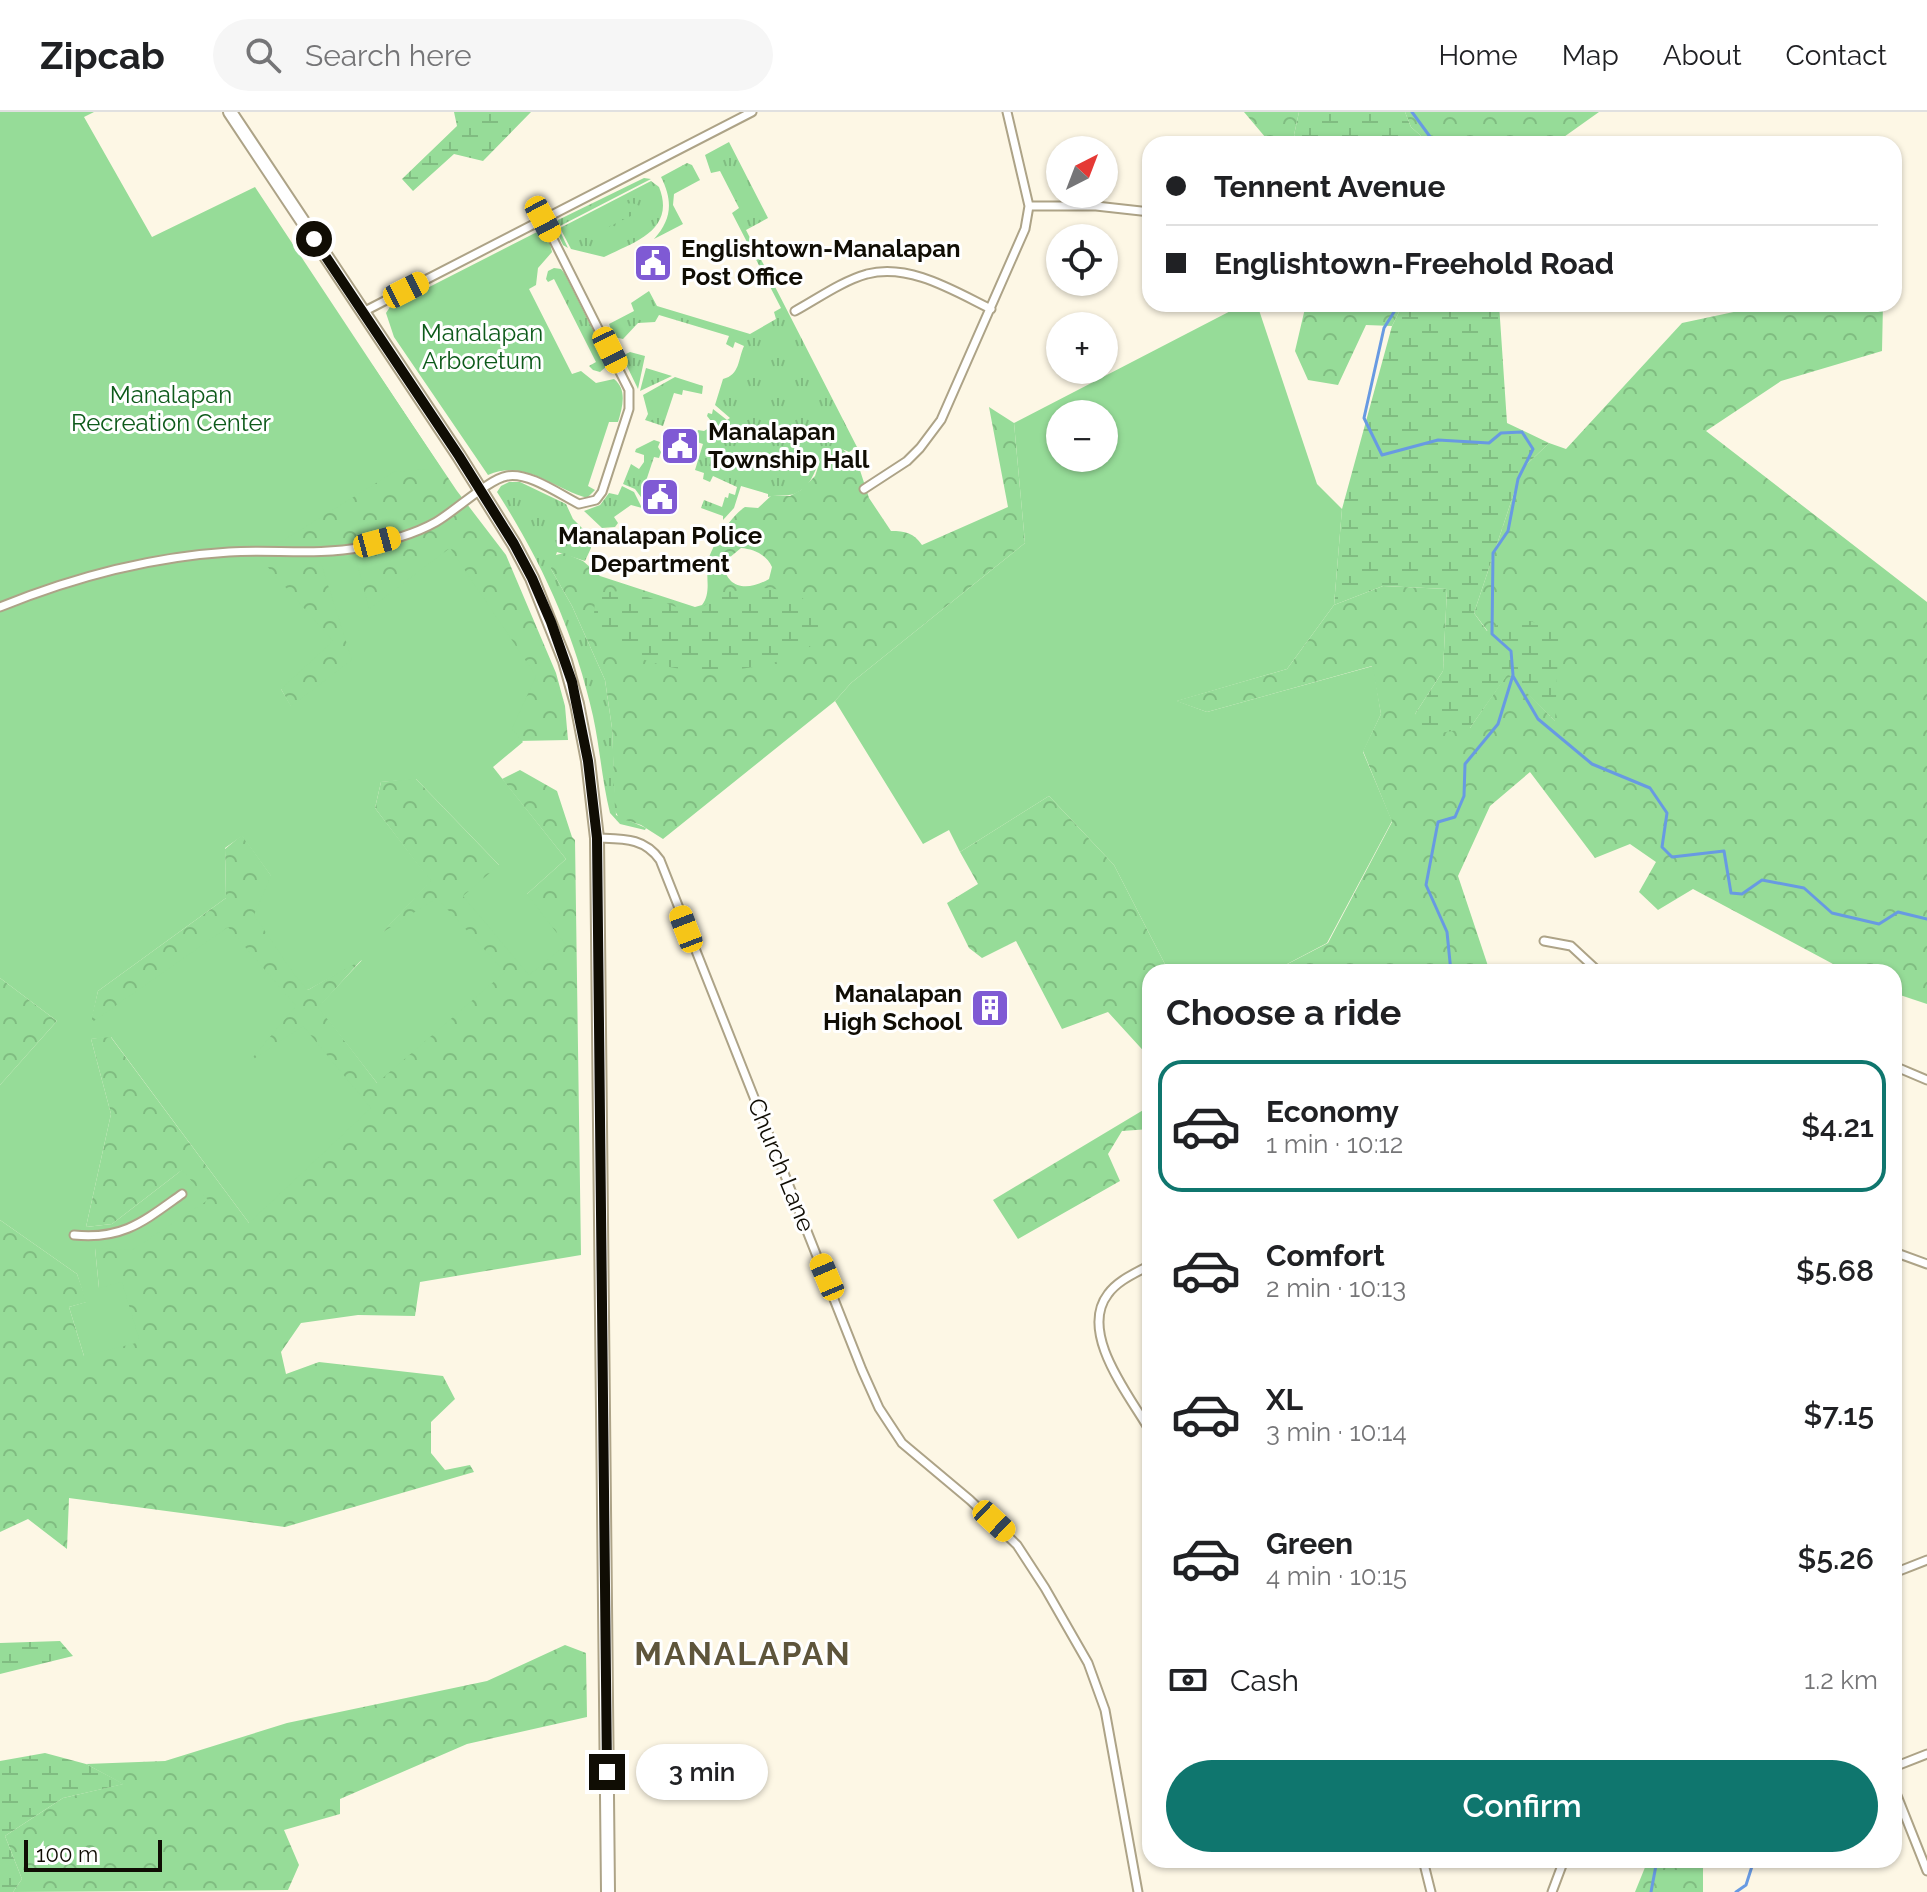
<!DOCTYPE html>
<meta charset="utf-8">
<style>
:root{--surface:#fff;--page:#f6f6f6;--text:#202124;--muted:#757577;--line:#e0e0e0;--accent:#0f766e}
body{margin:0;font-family:Raleway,sans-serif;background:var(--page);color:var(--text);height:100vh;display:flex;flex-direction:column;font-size:30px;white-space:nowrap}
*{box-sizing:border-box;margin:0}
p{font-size:26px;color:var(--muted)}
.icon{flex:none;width:44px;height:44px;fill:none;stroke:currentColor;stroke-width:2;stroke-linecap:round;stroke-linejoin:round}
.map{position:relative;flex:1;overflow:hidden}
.side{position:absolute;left:1142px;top:852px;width:760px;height:904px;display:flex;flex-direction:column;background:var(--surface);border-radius:24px;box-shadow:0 2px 6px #0004}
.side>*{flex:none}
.hud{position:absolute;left:1142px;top:24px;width:760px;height:176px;border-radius:24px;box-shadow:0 2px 6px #0004;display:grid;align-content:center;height:176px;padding:0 24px;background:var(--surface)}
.needle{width:52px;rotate:42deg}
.buttons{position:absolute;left:1046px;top:24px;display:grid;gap:16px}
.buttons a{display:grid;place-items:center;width:72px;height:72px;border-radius:50%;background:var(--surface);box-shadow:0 2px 6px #0004;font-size:40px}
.scale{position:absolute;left:24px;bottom:20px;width:138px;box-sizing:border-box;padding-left:8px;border:4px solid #100d04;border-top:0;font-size:22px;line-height:28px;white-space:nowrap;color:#100d04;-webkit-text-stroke:6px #fff;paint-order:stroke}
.end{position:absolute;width:36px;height:36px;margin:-18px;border:10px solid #100d04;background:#fff;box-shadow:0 0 0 4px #fff}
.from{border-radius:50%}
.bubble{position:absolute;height:56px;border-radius:28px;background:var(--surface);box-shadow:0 2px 6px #0004;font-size:26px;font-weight:600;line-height:56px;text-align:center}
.car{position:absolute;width:24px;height:48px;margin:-24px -12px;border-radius:10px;box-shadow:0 0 6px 2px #0007;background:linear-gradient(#f5c518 24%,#345 0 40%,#f5c518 0 76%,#345 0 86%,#f5c518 0)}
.hud b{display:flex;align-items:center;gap:28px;height:76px;font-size:30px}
.hud b+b{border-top:2px solid var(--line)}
.hud i{width:20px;height:20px;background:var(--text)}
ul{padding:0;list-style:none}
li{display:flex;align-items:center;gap:24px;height:132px;margin:0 16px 12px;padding:0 8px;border:4px solid transparent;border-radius:24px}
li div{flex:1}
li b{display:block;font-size:30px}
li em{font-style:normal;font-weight:600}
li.current{border-color:var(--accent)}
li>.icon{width:72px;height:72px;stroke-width:1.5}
h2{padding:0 24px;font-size:36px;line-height:96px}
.pay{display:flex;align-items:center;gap:20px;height:88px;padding:0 24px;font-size:30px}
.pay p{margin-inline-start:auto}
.button{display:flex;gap:16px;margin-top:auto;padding:16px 24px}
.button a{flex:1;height:92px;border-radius:48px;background:var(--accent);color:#fff;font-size:32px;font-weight:600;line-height:92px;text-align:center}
header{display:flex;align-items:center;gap:48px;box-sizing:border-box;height:112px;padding:0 40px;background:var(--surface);border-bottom:2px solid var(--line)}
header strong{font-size:38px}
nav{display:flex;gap:44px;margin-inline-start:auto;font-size:28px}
.search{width:560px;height:72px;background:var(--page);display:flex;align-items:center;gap:20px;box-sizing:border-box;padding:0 28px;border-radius:44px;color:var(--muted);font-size:30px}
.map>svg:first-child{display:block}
.grass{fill:url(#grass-tufts)}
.forest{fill:url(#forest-crowns);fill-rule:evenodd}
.wetland{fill:url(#wetland-marsh)}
.green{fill:#96dc98;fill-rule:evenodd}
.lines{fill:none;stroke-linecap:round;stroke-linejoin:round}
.stream{stroke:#689ae2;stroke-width:3}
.minor-casing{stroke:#ada387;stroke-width:11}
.primary-casing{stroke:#ada387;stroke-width:16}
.minor{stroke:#fff;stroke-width:7}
.primary{stroke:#fff;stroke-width:12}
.route{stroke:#100d04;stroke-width:10}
.labels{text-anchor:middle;stroke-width:6;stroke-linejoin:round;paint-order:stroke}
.poi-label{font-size:24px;font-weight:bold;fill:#100d04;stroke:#fff;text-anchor:start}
.park-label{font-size:24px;fill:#0d5a1a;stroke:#fff}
.street-label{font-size:24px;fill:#100d04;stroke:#fff}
.district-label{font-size:32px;font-weight:bold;letter-spacing:2px;fill:#5e553b;stroke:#fff}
</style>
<header>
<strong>Zipcab</strong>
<div class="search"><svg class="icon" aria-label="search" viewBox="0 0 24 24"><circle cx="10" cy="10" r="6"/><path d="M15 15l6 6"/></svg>Search here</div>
<nav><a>Home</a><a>Map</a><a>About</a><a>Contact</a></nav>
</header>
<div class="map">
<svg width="1927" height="1780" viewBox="0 0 1927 1780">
<defs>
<pattern id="grass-tufts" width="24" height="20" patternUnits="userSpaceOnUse" patternTransform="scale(2)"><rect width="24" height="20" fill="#96dc98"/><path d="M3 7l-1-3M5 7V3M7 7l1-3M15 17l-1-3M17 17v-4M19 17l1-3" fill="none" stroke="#80bc81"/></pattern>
<pattern id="forest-crowns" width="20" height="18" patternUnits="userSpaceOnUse" patternTransform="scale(2)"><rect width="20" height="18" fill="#96dc98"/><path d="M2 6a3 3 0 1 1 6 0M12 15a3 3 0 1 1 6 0" fill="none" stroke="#80bc81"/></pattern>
<pattern id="wetland-marsh" width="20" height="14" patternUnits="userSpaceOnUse" patternTransform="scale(2)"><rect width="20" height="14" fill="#96dc98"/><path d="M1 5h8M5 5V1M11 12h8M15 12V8" fill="none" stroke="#80bc81"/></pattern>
</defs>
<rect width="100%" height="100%" fill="#fdf7e5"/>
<path class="grass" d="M729 30 768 106 746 118 857 335 849 340C817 324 821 363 803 377 788 388 782 380 768 385V382L741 374 734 396 723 408V404L701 396 704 388 722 395 725 385 728 386 729 381 735 383 737 375 713 364 710 370 703 367 704 361 695 358 703 332 694 329 698 318 704 319 709 316 711 309 707 304 708 301 712 302 713 297 727 308 730 306 715 293 723 267C740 263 738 247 744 234L735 230 733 236 726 232 729 224 659 203 655 210 638 211 623 227 614 225 609 212 634 199 631 191 649 179 657 194 750 222 776 207 774 200 781 196 732 101 739 96 720 59 711 61 705 43Z
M687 51 692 53 700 68 674 82 673 93 683 112 654 127C672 107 673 89 661 65Z
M644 66 651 67 558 115 568 136 563 133 555 116 558 108Z
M651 69 659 75C676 118 635 130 604 145L571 137 560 116Z
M554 156 561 157 565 162 607 246V254L600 260 593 258 589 254 596 250 554 167 548 170 546 167 548 159Z
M630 240 645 244 638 277 622 244Z
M646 256 672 264 640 279Z
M675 265 703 274 702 282 683 278 682 283 674 281 663 314 645 308 648 302 643 283Z
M654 328 660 330 658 335 661 340 659 346 654 345 643 378 649 380 647 385 656 388 649 396 635 377 623 372 631 352 639 357 644 350V343L635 340 636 337Z
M509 370H520L566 392 573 407 591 425V436L585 449 557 440 551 457 572 494 605 568 612 616 616 703 646 716 645 718 620 712 610 701C602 669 600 636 593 604 575 523 542 450 497 380L501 374Z
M622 374 634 380 642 396 631 393 614 405 618 411 615 415 602 416 584 399 600 393 609 381 618 383Z"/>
<path class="forest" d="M1244 0H1299L1294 23 1299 32H1271Z
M1405 0H1599L1554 32H1430L1411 15Z
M1306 192H1403L1392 214 1366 213 1338 273 1308 268 1295 239Z
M1771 192H1883L1882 239 1781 269 1706 319 1927 490V892L1894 881V860H1848L1693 777 1658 798 1639 780 1656 750 1630 732 1595 746 1530 660 1490 694 1458 764 1490 860H1272L1328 831 1392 710 1363 639 1381 602 1372 554 1207 600 1176 589 1287 557 1334 493 1383 474 1447 477 1443 559 1415 602 1470 616 1508 561 1555 609 1474 501 1522 357 1549 331 1566 337 1682 211Z
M373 254 457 379 506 443 556 561 565 594 568 628 517 629 360 549 291 595 281 577 0 441Z
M989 295 1014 311 1025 431 851 571 835 589 663 727 641 713 619 706 615 699 612 616 605 568 572 494 551 457 552 444 564 441 583 449 600 464 695 495 702 493C712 480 705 464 708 449 712 433 732 403 745 395L758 396 772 383 790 384 801 378 815 364 822 343 832 336H841L857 349 869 386 891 419C905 419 914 421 922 433L1008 395ZM741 436C754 437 767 443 772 455L769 467C748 479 727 478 723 451Z
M520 658 557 679 572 725 575 728 581 1143 420 1170 415 1204 358 1203 301 1211 281 1240 286 1262 319 1250 443 1264 455 1287 431 1310V1341L445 1358 470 1353 474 1360 285 1415 69 1386 67 1437 28 1407 0 1420V1108L77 1162 87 1190 69 1195 84 1244 99 1176 95 1136 182 1058 112 1112 86 1115 111 1002 91 927 110 924 249 1111 246 953 90 912 98 879 226 786 225 737 242 723 272 765 308 878 364 845 319 895 377 971 380 823 430 769 375 696 381 670 415 666 527 782 566 747 502 667Z
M1049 684 1114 753 1169 860H1150V946L1108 900 1062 917 1016 829 982 846 969 836 947 791 978 772 960 740Z
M0 866 57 909 0 973Z
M1150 994V1017L1122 1019 1108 1042 1120 1069 1018 1127 993 1088Z
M565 1533 586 1541 587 1605 467 1632 340 1687V1702L284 1718 299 1753 288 1778 13 1780 22 1767 5 1724 63 1686 123 1672 86 1652 165 1649 287 1611 487 1569Z
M1648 1748H1703V1780H1635Z"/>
<path class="wetland" d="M454 0H531L483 49 454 42 413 79 402 67 457 14Z
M1299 0H1405L1411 15 1430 32H1299L1294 23Z
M632 91 640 94 639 100 598 120 593 118V114C603 104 618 92 632 91Z
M1403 192H1499L1507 311 1549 331 1522 357 1474 501 1487 519 1511 505 1559 516 1555 609 1508 562 1470 616 1428 623 1415 602 1443 559 1447 477 1383 474 1334 493 1342 397 1392 214Z
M758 476C788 476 818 486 825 518 805 557 715 563 675 556 657 553 638 546 622 538 613 534 601 530 597 520 593 511 594 499 595 489 614 463 669 497 697 500L720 481Z
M60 1529 73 1544 0 1562V1531Z
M45 1641 86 1652 124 1672 63 1686 5 1724 22 1767 13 1780H0V1649Z"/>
<path class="green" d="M0 0H94L84 5 152 125 255 75 441 356 394 360 258 444 333 529 281 577 291 594 352 548 320 448 356 447 369 497 450 436 536 564 512 617 523 630 493 655 566 747 527 782 566 833 529 863 463 784 499 753 416 667 381 670 375 696 431 769 383 820 437 786 505 860 377 971 318 895 362 848 308 878 294 862 254 803 271 764 242 724 225 736 226 786 98 879 91 911 228 815 296 894 249 950 303 914 371 996 249 1111 111 925 91 927 111 1002 86 1115 112 1112 182 1058 208 1088 132 1138 95 1136 99 1176 122 1170 140 1230 84 1244 69 1195 86 1190 77 1162 0 1108V973L57 909 0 866Z
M539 119 549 127 552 140 538 156 536 173 529 177 572 262 581 259 596 271 614 267C628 278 622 296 618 310H609L588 374 595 378 587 386C552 376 525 347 488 363L394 225 386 201 390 195Z
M1244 192H1257L1317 372 1342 397 1334 493 1287 557 1177 589 1207 600 1373 554 1381 602 1363 640 1392 709 1327 831 1272 860H1169L1114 753 1049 684 960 740 949 718 923 732 835 589 851 571 1025 431 1014 311ZM1060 302H1104V346H1060Z"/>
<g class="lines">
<path class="stream" d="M1412 0 1431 26 1430 32
M1399 192 1384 216 1364 306 1382 343 1438 328 1489 331 1501 321 1522 320 1533 337 1518 367 1508 419 1493 441 1492 522 1511 539 1513 563 1498 612 1465 652 1464 684 1455 705 1438 710 1426 773 1447 820 1451 860
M1513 564 1538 607 1592 652 1650 676 1667 701 1662 735 1672 745 1724 739 1731 781 1742 782 1762 768 1804 776 1832 801 1879 812 1898 800 1927 807
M1651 1780 1657 1748
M1736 1780 1746 1773 1754 1748"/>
<g class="minor-casing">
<path id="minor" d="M1029 94H1096L1150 100
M795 199C817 187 842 169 867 162 910 151 954 179 991 197
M363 200 752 0
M864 377 907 349 920 336 941 308 1025 117 1029 94 1007 0
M0 495C74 465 149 445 229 440 273 437 318 444 362 435 387 429 413 423 436 410 455 399 489 367 507 364 529 360 559 382 579 392L596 388 602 380 629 297V278L543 107
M597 726C622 727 644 725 660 748L862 1258 879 1296 902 1331 970 1388 1017 1433 1045 1476 1088 1551 1105 1598 1138 1780
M1544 829 1571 834 1599 860
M1894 954 1927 968
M74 1123C123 1128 144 1109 182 1082
M1894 1140 1927 1152
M1150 1153C1136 1161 1118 1168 1108 1182 1078 1221 1130 1284 1150 1319
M1894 1461 1927 1448
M1894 1655 1927 1642
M1894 1676 1927 1759
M1423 1748 1431 1780
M1552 1780 1564 1748"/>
</g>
<g class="primary-casing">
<path id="primary" d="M230 0 459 344 514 432 532 466 565 549 577 592 588 649 597 726 608 1780"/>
</g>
<use href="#minor" class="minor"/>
<use href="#primary" class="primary"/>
</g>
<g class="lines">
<path class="route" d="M314 127 459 344 514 432 532 466 551 510 572 570 588 649 597 726 607 1660"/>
</g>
<defs>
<g id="civic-square" transform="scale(2)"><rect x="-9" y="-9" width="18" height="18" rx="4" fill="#7f5ad4" stroke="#fff"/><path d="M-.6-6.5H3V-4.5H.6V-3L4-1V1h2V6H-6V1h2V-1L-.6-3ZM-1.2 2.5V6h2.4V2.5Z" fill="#fff"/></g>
<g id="building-square" transform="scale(2)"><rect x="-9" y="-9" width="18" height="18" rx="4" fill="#7f5ad4" stroke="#fff"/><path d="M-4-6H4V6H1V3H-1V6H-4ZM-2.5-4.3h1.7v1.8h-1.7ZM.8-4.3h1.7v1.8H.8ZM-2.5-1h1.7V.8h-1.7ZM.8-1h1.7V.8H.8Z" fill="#fff"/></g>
</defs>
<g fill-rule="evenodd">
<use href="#civic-square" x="653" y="151"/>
<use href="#civic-square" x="680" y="334"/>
<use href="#civic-square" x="660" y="385"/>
<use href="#building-square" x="990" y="896"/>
</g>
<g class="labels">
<g class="poi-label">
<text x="681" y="145">Englishtown-Manalapan<tspan x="681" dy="28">Post Office</tspan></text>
<text x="708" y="328">Manalapan<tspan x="708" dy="28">Township Hall</tspan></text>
<text x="660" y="432" text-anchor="middle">Manalapan Police<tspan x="660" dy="28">Department</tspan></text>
<text x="962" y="890" text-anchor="end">Manalapan<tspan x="962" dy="28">High School</tspan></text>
</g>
<g class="park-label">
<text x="482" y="229">Manalapan<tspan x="482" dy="28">Arboretum</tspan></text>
<text x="171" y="291">Manalapan<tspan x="171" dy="28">Recreation Center</tspan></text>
</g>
<g class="street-label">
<text transform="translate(781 1053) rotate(68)" y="8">Church Lane</text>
</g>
<g class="district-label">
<text x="743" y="1553">MANALAPAN</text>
</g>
</g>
</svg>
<div class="buttons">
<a><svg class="needle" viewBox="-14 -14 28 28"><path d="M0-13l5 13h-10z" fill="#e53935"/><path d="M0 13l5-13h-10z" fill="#757577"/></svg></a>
<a><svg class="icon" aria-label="locate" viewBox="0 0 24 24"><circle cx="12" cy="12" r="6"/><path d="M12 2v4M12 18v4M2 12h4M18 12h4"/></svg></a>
<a>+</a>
<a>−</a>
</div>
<div class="scale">100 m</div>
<i class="end from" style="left:314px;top:127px"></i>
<i class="end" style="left:607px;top:1660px"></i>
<div class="bubble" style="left:636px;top:1632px;width:132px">3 min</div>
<i class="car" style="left:543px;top:107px;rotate:152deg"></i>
<i class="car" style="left:406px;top:178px;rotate:63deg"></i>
<i class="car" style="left:610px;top:238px;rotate:154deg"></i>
<i class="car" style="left:377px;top:430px;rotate:75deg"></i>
<i class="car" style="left:686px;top:817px;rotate:339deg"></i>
<i class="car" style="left:827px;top:1165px;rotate:337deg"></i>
<i class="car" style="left:994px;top:1409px;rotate:133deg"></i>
<div class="hud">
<b><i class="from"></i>Tennent Avenue</b>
<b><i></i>Englishtown-Freehold Road</b>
</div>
<section class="side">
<h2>Choose a ride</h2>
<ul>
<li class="current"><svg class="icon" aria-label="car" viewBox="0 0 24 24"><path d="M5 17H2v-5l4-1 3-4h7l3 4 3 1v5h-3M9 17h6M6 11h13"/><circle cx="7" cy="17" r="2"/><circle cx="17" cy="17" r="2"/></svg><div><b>Economy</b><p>1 min · 10:12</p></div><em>$4.21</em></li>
<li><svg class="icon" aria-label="car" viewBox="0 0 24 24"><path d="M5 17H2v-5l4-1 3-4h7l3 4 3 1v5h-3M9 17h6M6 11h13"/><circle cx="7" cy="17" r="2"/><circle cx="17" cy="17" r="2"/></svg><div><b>Comfort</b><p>2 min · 10:13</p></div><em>$5.68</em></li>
<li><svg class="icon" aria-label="car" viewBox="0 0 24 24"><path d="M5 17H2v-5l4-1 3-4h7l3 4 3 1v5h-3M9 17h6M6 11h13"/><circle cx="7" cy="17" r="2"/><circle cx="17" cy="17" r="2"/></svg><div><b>XL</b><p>3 min · 10:14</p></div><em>$7.15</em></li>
<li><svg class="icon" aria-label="car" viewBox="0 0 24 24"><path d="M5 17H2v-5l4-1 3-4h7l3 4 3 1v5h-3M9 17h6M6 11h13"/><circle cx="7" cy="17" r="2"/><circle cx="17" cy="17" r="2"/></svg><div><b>Green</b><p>4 min · 10:15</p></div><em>$5.26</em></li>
</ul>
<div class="pay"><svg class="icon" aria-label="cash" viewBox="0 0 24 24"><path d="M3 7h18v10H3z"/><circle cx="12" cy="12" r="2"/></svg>Cash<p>1.2 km</p></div>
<div class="button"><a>Confirm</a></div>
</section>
</div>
